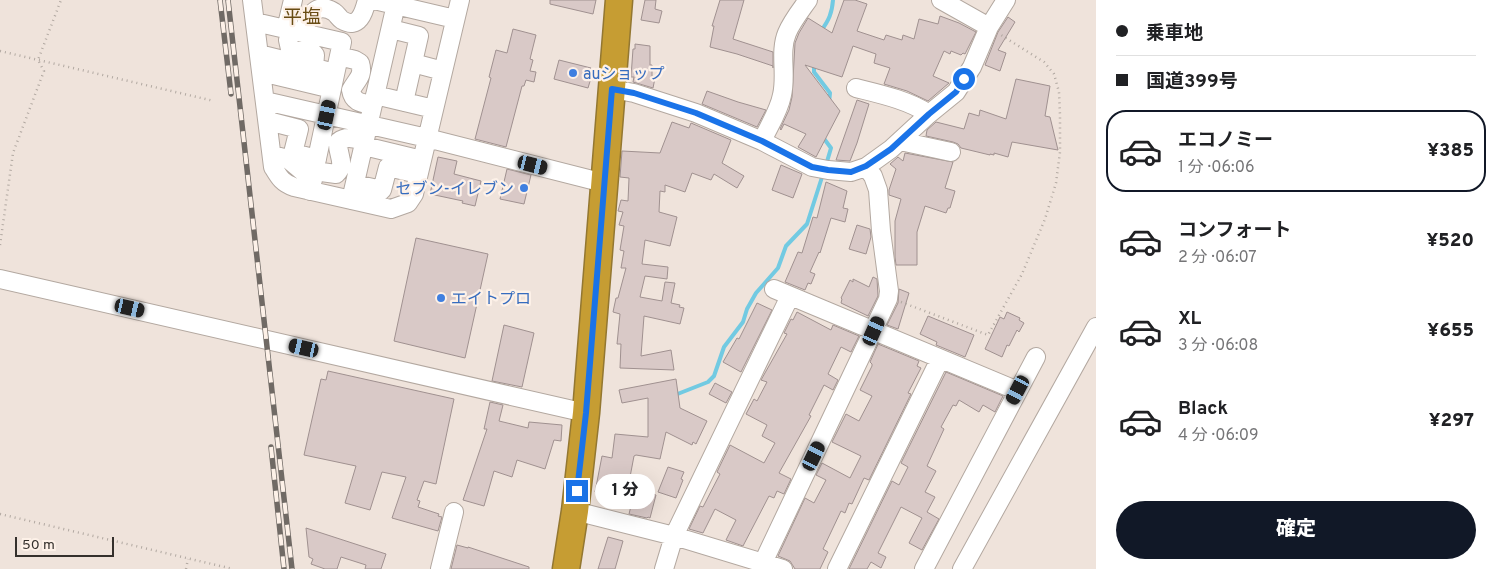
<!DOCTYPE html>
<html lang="ja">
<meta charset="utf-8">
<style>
:root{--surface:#fff;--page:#f6f6f6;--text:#202124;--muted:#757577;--line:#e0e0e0;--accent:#111827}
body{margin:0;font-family:Overpass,"Noto Sans JP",sans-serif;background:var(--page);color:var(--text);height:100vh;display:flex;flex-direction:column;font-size:19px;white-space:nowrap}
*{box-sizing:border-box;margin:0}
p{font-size:16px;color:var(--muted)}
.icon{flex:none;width:28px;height:28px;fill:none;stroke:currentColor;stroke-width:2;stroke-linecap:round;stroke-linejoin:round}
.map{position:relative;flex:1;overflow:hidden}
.panel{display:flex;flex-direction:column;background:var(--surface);width:400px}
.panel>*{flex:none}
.top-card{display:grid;align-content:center;height:110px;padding:0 20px;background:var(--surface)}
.scale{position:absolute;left:15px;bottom:12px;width:99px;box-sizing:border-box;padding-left:5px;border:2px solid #34302c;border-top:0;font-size:14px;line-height:18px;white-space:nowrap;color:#34302c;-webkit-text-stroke:4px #fdf1e8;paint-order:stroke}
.end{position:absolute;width:22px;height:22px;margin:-11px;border:6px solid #1a73e8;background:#fff;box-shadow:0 0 0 2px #fff}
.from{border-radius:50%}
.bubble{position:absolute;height:35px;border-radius:18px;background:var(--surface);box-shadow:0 5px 20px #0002;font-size:16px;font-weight:800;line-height:35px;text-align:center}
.car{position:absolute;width:15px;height:30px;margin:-15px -8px;border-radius:6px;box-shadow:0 0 4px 1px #0007;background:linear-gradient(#222 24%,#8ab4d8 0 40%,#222 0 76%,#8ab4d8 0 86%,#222 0)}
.top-card b{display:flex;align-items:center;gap:18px;height:48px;font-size:19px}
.top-card b+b{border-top:1px solid var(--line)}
.top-card i{width:12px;height:12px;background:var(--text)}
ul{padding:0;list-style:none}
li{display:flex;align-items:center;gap:15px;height:82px;margin:0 10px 8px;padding:0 10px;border:2px solid transparent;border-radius:20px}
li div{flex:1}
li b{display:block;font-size:19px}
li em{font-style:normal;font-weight:800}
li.selected{border-color:var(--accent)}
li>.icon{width:45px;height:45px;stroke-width:1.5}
.button{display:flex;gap:10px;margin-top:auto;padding:10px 20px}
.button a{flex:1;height:58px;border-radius:30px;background:var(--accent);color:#fff;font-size:20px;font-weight:800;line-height:58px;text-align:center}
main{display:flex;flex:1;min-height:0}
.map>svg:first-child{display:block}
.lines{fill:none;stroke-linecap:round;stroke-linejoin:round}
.stream{stroke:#72cae2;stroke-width:4}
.building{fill:#d9c9c7;stroke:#a09190}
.minor-casing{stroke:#b3a8a0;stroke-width:20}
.highway-casing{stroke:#937731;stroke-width:29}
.path{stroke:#b1a8a1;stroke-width:2.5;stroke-dasharray:1 4;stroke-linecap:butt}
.minor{stroke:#fff;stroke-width:18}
.highway{stroke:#c69d33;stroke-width:26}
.rail-casing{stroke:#706a65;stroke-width:5.5}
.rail{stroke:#fdf1e8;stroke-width:4;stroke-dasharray:11;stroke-linecap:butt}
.route{stroke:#1a73e8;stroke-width:6}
.shop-dot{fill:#3f7fe0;stroke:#fdf1e8;stroke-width:2}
.labels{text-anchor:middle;stroke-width:4.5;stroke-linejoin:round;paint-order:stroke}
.shop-label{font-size:16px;fill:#366cbe;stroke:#fdf1e8;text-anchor:start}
.quarter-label{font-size:19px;fill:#694c14;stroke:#fdf1e8}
</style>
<main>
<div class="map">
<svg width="1096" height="569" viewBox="0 0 1096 569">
<rect width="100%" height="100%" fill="#efe3db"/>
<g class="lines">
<path class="stream" d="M821 31C829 20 832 13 833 0
M814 63V72L830 93 829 103
M822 136 831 148 826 165
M675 395 708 382 714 376 724 347 743 322 747 309 756 293 778 268 786 246 807 224 823 174"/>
</g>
<path class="building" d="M550 0H596L593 14 550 4Z
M645 0H656L655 9 662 11 659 23 641 20Z
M720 0H744L733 39 773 52V68V66L737 54 710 47 714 26H712Z
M844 0H855L867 4 857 31 884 40 886 35 902 40 903 35 914 39 919 19 938 24 940 16 959 23 976 32 965 54 963 53 961 55 951 51 950 54 944 51 933 76 949 83 928 101 907 91 884 84 890 68 874 63 876 54 853 46 842 77 805 65 840 111 816 157 798 147 806 134 784 124 781 130 780 129 789 110 792 97 795 43 799 33 808 18 832 33Z
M1008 17 1015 22 998 50 1006 53 1000 71 985 65 998 32Z
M513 29 536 35 530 59 533 60 530 71 536 72 534 82 526 80 524 86H522L506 147 475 139 491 78 489 77 496 50 507 53Z
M635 44 650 46V65H652V77L655 78 653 88 633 82 634 77H631L633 49H635Z
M559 60 591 68 588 77 591 78 588 88 554 79Z
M1016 79 1050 86 1045 116 1050 117 1058 150 1012 142 1008 157 994 153V155L990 154V155L961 148 958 144 953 142 926 136 927 130 936 122 964 129 969 113 979 116 980 110 1006 119Z
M707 91 738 102 766 110 757 127 702 104Z
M857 100 869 104 857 143 850 161 836 160Z
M672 122 689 128 691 123 731 140 722 163 744 176 737 188 714 174 711 180 692 173 685 192 665 185V192L660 191 659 212 677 217 670 246 645 240 642 264 668 267 667 279 645 276 640 297 662 301 665 282 675 283 671 303 680 305 679 307 684 308 680 324 644 316 641 356 671 350 674 370 620 368 621 344H617L620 314 613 312 616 298H618L626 268H621L624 251 620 250 624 226 619 225 623 212 618 211 621 200 628 201 629 178 620 177 622 151 660 153Z
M905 153 953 162 945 188 955 191 950 208H948L946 213 925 206 917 232V265H896L895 257V221L901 199 889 195V190L896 169 890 164 898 157 903 161Z
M438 157 457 161 454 174 481 181 475 206 462 203 463 201 430 194Z
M781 165 802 174 793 198 772 190Z
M507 169 531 175 524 204 500 199Z
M826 182 847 191 843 208 848 209 845 222 831 218 820 253 819 252 810 272 815 274 811 284 808 283 805 290 785 282 798 252 802 253 813 217 817 218Z
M857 225 870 229 871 237 866 254 849 249Z
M416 238 488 254 465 358 394 341Z
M873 277 877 279 878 296 868 316 841 303 842 299 841 298 850 280 853 282V279L869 287Z
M899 289 909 293 898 329 887 325 898 303Z
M757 303 772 310 741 372 723 362 737 338 739 339Z
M797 312 831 330 833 325 859 336 851 352 841 347 828 374 838 380 833 390 824 385 809 415 811 416 779 473 791 479 784 494 777 491 774 498 769 496 743 546 726 540 736 520 715 509 703 533 689 529 700 506 703 507 720 474 717 472 730 445 764 463 775 443 762 436 767 425 746 414 754 399 757 401 767 382 761 380 787 334 784 333 791 319 793 320Z
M1007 312 1020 318 1019 320 1024 323 1019 332 1017 330 1009 346 1007 345 1002 357 985 349 1000 317 1004 319Z
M928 316 974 335 965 357 936 345 937 342 920 334Z
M504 325 534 333 522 387 492 381Z
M878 344 919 361 917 366 921 368 908 393 911 394 869 480 864 478 852 504 849 503 845 513 841 511 823 549 828 552 820 569H795L790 561 778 556 805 498 814 503 826 480 816 475 822 463 850 478 861 456 832 442 846 414 859 421 872 396 860 390 872 366V364L870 362Z
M328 371 454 399 436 484 424 481 417 500 420 501 418 507 439 514 438 516 442 517 438 531 392 518 406 477 382 472 370 510 345 503 356 466 304 455 321 379 326 380Z
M946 372 1003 396 995 412 983 405 979 412 959 400 956 406 953 405 941 427 944 429 927 466 936 471 925 492 935 497 927 512 939 519 922 550 909 543 922 518 901 507 878 553 886 557 881 568 871 562 867 569H849L892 481 899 485 908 467 901 463Z
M676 379 680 408 707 421 696 444 693 442 692 445 666 432 660 459 636 455 634 456 626 498 595 492 602 456 612 458 615 434 648 437V398L622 403 619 390Z
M715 383 732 392 726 403 709 394Z
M490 402 503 405 499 421 528 428 529 422 562 425 561 441 554 440 545 469 517 460 512 477 494 471 484 506 463 500 487 429H484Z
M668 467 684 472 681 479 683 480 676 498 658 492Z
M635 490 656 495 650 518 648 517 647 518 629 514Z
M306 528 386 554 381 569H365L366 565 341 557 337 569H325L311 564 313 559 309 557Z
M608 537 623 541 615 569H598Z
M457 545 468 548V547L529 567V569H451Z"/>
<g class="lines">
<g class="minor-casing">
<path id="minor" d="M252 0 273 167C279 177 282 183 294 187L391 209 408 203 414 194 460 0
M374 0 455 19
M941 0 989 27
M255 22 342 42 310 191
M286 29 293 0
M391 29 419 36 404 102
M291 31 288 40 290 49C299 55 308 45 315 55L314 68
M303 33C307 19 315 0 334 12 337 14 339 18 342 20 359 30 364 12 367 0
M259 54 335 73
M339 56 355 60 360 63C364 76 357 79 351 90 353 103 362 103 373 105
M413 63 443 71
M261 72 332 89
M856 88C880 94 908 100 929 114
M612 89 634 93 696 113 762 141 812 167 828 170 851 172 866 167 891 149 929 114 956 92 972 67 989 27 1006 0
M375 95 434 109
M265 101 427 138 604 183
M268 121 299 129 293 153 317 159
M762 141C769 126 779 111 782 95 787 74 779 52 787 33 792 21 801 10 808 0
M900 141 951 152
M364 146 422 160
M276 156 288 159 313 180
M314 171 336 174C347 164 337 155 338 142 347 135 355 139 365 142
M355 184 382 190 388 167 418 174
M351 200 397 0
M0 279 586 413
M774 289 1018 391
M575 511 674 536 783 569
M440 569 454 512
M664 569 674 536 790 296
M760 569 888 299 889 291 881 231 878 190 873 176 866 167
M837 569 940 359
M924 569 1036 357
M962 569 1096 327"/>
</g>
<g class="highway-casing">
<path id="highway" d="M566 569 575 511 586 413 619 0"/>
</g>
<path class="path" d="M0 51 214 101
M0 245 13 153 44 71 38 60 61 0
M901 302 988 335 1022 274 1045 219 1056 183 1060 152V115L1059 92 1054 74 1044 62 1001 35
M0 514 233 569
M186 569 188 559"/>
<use href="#minor" class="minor"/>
<use href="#highway" class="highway"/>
<g class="rail-casing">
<path id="rail" d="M220 0 231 94
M228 0 292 569
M271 447 284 569"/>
</g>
<use href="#rail" class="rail"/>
</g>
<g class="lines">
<path class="route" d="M577 491 586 413 612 89 634 93 696 113 762 141 812 167 828 170 851 172 866 166 891 149 929 114 956 92 964 79"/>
</g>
<g class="shop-dot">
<circle cx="573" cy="73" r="5"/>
<circle cx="524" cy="188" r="5"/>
<circle cx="441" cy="298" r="5"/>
</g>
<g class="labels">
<g class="shop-label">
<text x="583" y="79">auショップ</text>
<text x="514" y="194" text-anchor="end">セブン-イレブン</text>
<text x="451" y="304">エイトプロ</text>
</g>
<g class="quarter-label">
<text x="302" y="23">平塩</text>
</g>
</g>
</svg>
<div class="scale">50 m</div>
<i class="end from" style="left:964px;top:79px"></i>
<i class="end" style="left:577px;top:491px"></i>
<div class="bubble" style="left:595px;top:474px;width:60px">1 分</div>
<i class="car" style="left:327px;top:115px;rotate:12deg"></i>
<i class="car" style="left:533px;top:165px;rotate:104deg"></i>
<i class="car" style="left:130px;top:308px;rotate:103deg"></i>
<i class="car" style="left:874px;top:331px;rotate:24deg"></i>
<i class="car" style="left:304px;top:348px;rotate:283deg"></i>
<i class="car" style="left:1018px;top:390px;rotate:208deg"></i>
<i class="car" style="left:814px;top:456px;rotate:26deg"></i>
</div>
<section class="panel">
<div class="top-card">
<b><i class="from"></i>乗車地</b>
<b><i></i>国道399号</b>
</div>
<ul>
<li class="selected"><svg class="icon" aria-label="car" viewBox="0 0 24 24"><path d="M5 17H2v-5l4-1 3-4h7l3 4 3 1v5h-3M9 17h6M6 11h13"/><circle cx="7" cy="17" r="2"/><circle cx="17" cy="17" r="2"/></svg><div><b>エコノミー</b><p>1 分 · 06:06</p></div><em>¥385</em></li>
<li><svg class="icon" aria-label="car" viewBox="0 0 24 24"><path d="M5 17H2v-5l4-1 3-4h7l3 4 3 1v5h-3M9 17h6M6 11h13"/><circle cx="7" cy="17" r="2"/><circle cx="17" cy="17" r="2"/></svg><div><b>コンフォート</b><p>2 分 · 06:07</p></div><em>¥520</em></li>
<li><svg class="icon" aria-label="car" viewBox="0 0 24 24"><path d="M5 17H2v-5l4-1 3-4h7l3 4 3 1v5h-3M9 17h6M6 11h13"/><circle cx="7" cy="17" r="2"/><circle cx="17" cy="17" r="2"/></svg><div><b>XL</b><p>3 分 · 06:08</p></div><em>¥655</em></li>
<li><svg class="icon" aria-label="car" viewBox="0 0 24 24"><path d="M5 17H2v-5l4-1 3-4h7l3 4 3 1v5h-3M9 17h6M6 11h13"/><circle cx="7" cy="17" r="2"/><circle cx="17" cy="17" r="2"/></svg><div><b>Black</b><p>4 分 · 06:09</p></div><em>¥297</em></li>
</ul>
<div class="button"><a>確定</a></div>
</section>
</main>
